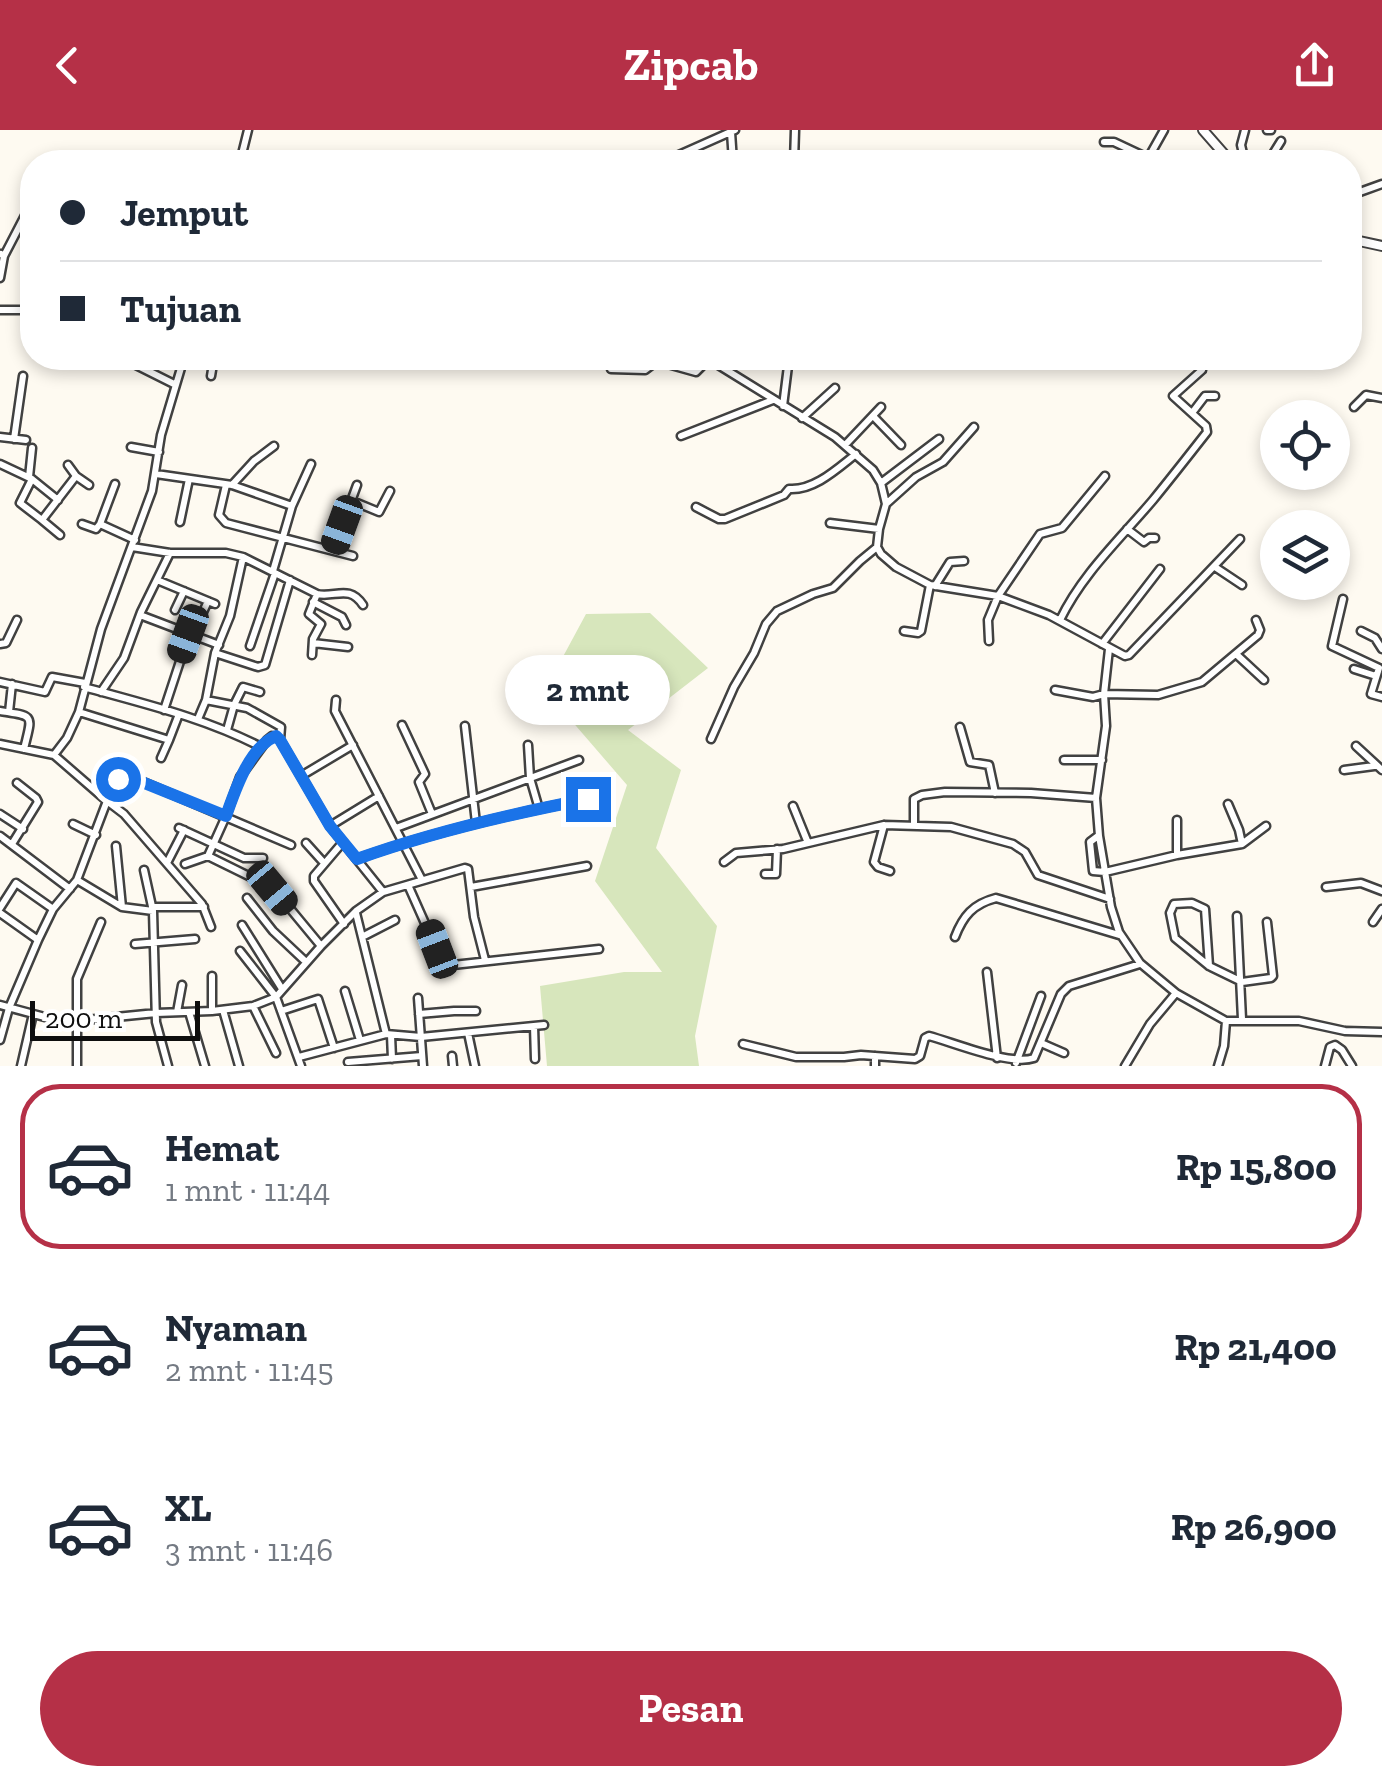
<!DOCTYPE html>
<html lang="id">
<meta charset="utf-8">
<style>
:root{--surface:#fff;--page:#f2f2f3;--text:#1f2937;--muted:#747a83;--line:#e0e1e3;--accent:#b53047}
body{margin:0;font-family:"Zilla Slab",serif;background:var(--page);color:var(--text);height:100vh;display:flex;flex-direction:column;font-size:38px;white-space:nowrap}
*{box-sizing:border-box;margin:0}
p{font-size:32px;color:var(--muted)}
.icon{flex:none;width:55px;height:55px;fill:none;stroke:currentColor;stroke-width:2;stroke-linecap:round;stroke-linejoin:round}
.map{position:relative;height:936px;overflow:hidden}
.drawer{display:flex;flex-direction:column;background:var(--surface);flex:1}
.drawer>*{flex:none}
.banner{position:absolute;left:20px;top:20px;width:1342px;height:220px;border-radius:40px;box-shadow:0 5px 15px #0003;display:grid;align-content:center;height:220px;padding:0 40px;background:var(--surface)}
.fabs{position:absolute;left:1260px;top:270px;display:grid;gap:20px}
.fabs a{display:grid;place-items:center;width:90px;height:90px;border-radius:50%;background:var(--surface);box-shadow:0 5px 15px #0003;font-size:50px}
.scale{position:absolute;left:30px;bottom:25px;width:170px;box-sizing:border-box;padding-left:10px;border:5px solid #0e0e0e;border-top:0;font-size:28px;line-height:35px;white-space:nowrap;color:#0e0e0e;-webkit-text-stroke:8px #fff;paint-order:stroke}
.end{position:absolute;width:45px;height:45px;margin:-22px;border:12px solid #1a73e8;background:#fff;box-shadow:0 0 0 5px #fff}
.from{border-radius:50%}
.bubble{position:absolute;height:70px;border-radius:35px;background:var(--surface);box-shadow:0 5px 15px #0003;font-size:32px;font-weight:700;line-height:70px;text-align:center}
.car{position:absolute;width:30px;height:60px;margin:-30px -15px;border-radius:12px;box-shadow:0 0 8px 2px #0007;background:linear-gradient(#222 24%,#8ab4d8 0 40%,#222 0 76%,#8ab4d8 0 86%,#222 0)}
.banner b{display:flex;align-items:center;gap:35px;height:95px;font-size:38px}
.banner b+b{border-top:2px solid var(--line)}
.banner i{width:25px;height:25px;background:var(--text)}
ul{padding:18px 0 0;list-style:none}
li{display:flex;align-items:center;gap:30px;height:165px;margin:0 20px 15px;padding:0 20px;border:5px solid transparent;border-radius:40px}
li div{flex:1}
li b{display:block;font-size:38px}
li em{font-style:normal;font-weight:700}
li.current{border-color:var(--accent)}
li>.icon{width:90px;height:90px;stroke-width:1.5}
.cta{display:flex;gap:20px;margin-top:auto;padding:20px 40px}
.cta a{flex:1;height:115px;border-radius:60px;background:var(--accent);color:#fff;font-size:40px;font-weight:700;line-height:115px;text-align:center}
header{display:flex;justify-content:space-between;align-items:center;height:130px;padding:0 40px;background:var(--accent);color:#fff;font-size:45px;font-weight:700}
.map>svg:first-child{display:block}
.green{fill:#d7e6bc}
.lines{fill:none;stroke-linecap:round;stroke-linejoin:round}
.minor-casing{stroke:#414141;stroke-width:11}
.tertiary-casing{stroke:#414141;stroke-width:12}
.minor{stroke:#fff;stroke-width:6}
.tertiary{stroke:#fff;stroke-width:8}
.route{stroke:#1a73e8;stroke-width:12}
</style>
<header><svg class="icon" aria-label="back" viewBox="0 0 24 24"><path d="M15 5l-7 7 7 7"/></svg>Zipcab<svg class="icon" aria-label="share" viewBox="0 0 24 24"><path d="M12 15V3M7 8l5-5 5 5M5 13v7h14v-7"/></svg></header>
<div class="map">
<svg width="1382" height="936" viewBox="0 0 1382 936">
<rect width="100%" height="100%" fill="#fefaf1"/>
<path class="green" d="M650 483 708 538 628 600 681 640 656 718 717 796 695 906 699 936H547L540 856 624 842H662L595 751 627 655 545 560 586 484Z"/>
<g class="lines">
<g class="minor-casing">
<path id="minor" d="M1245 0 1241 15 1245 32
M1267 0H1271
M731 2 733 32
M1104 12H1114L1148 28
M641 31 642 32
M240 32 248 0
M663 32 735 0
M794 32 795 0
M1146 32 1164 0
M1268 32 1281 11
M1350 97 1357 63 1382 54
M4 126 32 72
M0 148 4 126 1 124
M0 180H32
M707 228 835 307 873 340 881 353 886 374 879 399 877 417 881 424 896 437 930 455 998 466 1049 485 1125 526 1129 525 1240 409
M134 234 174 254
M611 239 645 240 657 231 696 242 708 230
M211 246 214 228
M783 276 789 228
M1354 277 1366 265 1382 268
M1192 283 1205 266H1215
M873 286 901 315
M802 288 835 258
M681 306 773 270
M0 307 26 310
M14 309 23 246
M846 314 881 277
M131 317 159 322
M0 334 32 349 58 370
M68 335 76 346 89 355
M156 344 232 355 292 376
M29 347 32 318
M32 349 20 373 42 390
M881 353 939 309
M226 355 219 385 226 393 353 426
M232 355 254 331 274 316
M350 370 379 382 390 361
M886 374 916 347 943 332 974 297
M696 377 719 389H725L784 365 789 359C814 361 838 338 856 324
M180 392 189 349
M830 393 879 399
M82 394 96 399 100 394 135 410
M100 394 115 354
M1127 399 1144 412 1149 408H1155
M60 405 42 390 76 346
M132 417 170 423H226L243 427 317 464C335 468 349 454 363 475
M333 420 357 355
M1215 437 1242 455
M273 441 292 376 311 334
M157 450 215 474
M935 456 950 432 964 431
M1343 469 1332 516 1379 538
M313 472 342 487 346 495
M175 480 184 461
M140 485 219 515
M1060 490C1082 444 1120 409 1153 370 1171 348 1189 325 1207 302L1206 296 1173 266 1202 240 1192 228
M199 491 208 471
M904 501 918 503 921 501 930 455
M1361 501 1375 508 1382 519
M989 511 988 490 998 466 1040 404 1062 398 1105 346
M313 513 348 517
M0 514 6 513 17 490
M1102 514 1160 439
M250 516 275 443
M1109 519 1104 564 1106 596 1096 668 1099 706 1111 777 1119 802 1140 833 1176 863 1226 891H1299L1345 901 1382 902
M215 523 258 537 265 535 290 450
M1236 524 1264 550
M312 525 313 509 321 494 309 484 317 464
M1379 538 1371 564 1382 567
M1354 539 1376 546
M0 552 45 562 52 547 85 553
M84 557C145 574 205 588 261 617
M1055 560 1093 567 1104 564 1158 565 1202 552 1258 505 1260 500 1256 490
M101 562 124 528 141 482 170 423
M206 570 247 578 281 597 280 610 330 696 383 762
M336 570 335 581 422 750
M164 580 189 504
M0 581C36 586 32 585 24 619
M9 582 12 554
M79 582 169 610 179 584
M198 589 206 570 215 523 230 486 243 427
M402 595 425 644 419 652 432 684
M465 596 476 693
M960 597 970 632 989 635 995 663
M227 600 234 575 243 557 260 562
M711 609 734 557 754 523 766 494 777 481 813 464 833 458 860 431 877 417
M0 614 54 625 67 608 79 582 101 499 152 361 161 305 184 228
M528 615 530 648 539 679
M1356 616 1382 640
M161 628 169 610
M1064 630H1102
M1344 640 1374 636
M301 646 353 615
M793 676 808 713
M0 684 23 699
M1177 690V725
M73 694 96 705
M884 695 874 732 878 737 890 741
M330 696 379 666
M914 696V669L922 665 945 662 1031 663 1096 668
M179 698 244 728H263
M396 698 579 630
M0 706 70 759
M1098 706 1090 712 1093 741 1105 742 1177 725 1242 714 1239 700 1228 674
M343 712 314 746V751L344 794
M306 713 324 733
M12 714 38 672 36 668 17 653
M1242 714 1266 696
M116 716 122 777
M208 726 273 758 321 816
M357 729C432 702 510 684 588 669
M724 732 736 723 783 719 884 695 951 697 1013 714 1025 722 1038 745 1110 769
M167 733 184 700
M185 734 208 726 226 686 240 647 267 610 272 606 279 609
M144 740 153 781 156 892 168 936
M765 744H776L777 719
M77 750 122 777 153 781
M408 755 444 836 599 819
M471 757 587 736
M1326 757 1361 753 1382 761
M247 768 273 801 306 832
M153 777H204
M0 778 16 753 53 779
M0 783 38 810
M1237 786 1242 889
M1373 792 1382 779
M242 795 282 859
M211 797 202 774 124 684 107 671 120 646 134 648 291 715
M362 807 395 790
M955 807C963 786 973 774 996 768L1119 805
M135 814 195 809
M240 821 276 867 301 936
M1209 836 1205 779 1192 773 1174 774 1170 783 1175 808 1209 836 1242 852 1271 848 1273 846 1267 792
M987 842 997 928
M212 846V881
M345 861 360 910
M418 868 423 936
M0 875 52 889 76 891 156 883 212 881 253 876 276 867 321 816 356 781 383 762 465 738 468 739 474 787 485 830
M253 876 276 923
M223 880 239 936
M281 881 318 869 334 918
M177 882 182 855
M189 882 205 936
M419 884 454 881H476
M534 896 535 929
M468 903 475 936
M386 904 421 907 544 895
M391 905 392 929
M0 910 9 878 38 810 53 779 77 750 107 671 54 625
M1041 913 1064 923
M743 914 796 927H844L861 925 915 929 920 926 925 908 929 906C955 913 1010 936 1034 928L1061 864 1069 856 1140 834
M452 926 453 936
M875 926V936
M299 927 386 904 356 783
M348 932 422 926
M1016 933 1041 866
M21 936 33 884
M77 936V849L101 792
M1125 936 1150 894 1176 863
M1218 936 1224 916 1226 891
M1325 936 1330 917 1335 915 1342 920 1352 936"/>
</g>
<g class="tertiary-casing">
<path id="tertiary" d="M1203 0 1231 32
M1350 109 1382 116"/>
</g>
<use href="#minor" class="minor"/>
<use href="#tertiary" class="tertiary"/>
</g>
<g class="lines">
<path class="route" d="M118 649 122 645 127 646 226 686C235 661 249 617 276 606L280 610 330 696 357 729C432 702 510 684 588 669"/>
</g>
</svg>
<div class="fabs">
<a><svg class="icon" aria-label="locate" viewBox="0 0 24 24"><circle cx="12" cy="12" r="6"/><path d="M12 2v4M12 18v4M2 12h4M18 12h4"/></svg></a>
<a><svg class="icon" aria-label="layers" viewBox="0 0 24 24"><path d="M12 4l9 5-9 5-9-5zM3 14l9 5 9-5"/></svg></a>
</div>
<div class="scale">200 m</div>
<i class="end from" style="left:118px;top:649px"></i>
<i class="end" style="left:588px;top:669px"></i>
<div class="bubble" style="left:505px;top:525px;width:165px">2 mnt</div>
<i class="car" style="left:342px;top:395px;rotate:200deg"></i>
<i class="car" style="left:188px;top:504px;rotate:200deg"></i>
<i class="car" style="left:272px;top:758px;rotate:140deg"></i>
<i class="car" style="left:437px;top:819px;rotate:339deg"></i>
<div class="banner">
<b><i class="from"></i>Jemput</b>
<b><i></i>Tujuan</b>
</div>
</div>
<section class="drawer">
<ul>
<li class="current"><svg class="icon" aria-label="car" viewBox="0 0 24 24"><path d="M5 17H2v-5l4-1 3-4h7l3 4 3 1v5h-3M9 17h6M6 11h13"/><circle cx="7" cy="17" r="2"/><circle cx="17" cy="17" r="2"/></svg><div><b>Hemat</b><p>1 mnt · 11:44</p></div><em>Rp 15,800</em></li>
<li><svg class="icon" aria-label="car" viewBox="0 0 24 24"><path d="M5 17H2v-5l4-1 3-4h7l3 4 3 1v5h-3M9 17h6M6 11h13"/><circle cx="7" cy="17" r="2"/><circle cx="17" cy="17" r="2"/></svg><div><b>Nyaman</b><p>2 mnt · 11:45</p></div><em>Rp 21,400</em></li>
<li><svg class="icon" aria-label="car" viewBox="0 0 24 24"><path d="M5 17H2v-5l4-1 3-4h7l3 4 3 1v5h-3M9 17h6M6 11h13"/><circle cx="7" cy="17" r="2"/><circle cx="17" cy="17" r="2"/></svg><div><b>XL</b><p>3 mnt · 11:46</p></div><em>Rp 26,900</em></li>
</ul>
<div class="cta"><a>Pesan</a></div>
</section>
